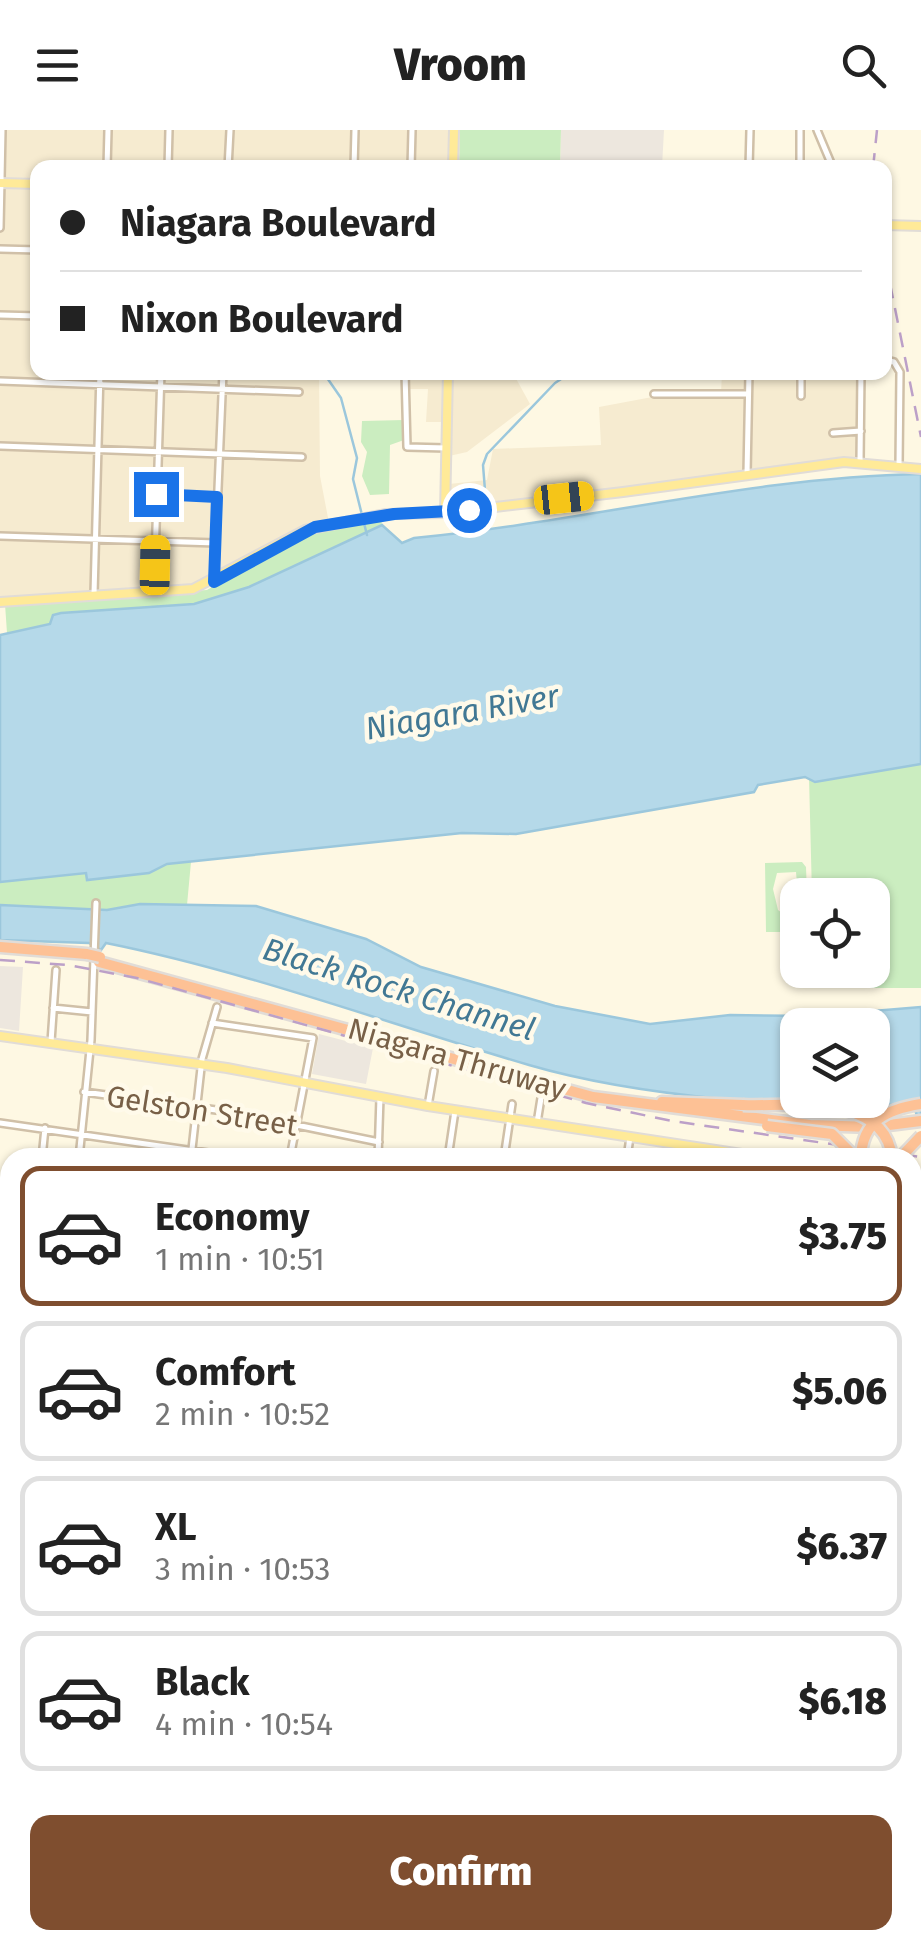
<!DOCTYPE html>
<meta charset="utf-8">
<style>
:root{--surface:#fff;--page:#f2f2f2;--text:#222;--muted:#767676;--line:#e0e0e0;--accent:#7f4e2f}
body{margin:0;font-family:"Fira Sans",sans-serif;background:var(--page);color:var(--text);height:100vh;display:flex;flex-direction:column;font-size:38px;white-space:nowrap}
*{box-sizing:border-box;margin:0}
p{font-size:32px;color:var(--muted)}
.icon{flex:none;width:55px;height:55px;fill:none;stroke:currentColor;stroke-width:2;stroke-linecap:round;stroke-linejoin:round}
.map{position:relative;flex:1;overflow:hidden}
.sheet{position:absolute;left:0px;top:1018px;width:922px;height:802px;display:flex;flex-direction:column;background:var(--surface);border-radius:30px 30px 0 0;box-shadow:0 2px 8px #0004}
.sheet>*{flex:none}
.banner{position:absolute;left:30px;top:30px;width:862px;height:220px;border-radius:20px;box-shadow:0 2px 8px #0004;display:grid;align-content:center;height:220px;padding:0 30px;background:var(--surface)}
.fabs{position:absolute;left:780px;top:748px;display:grid;gap:20px}
.fabs a{display:grid;place-items:center;width:110px;height:110px;border-radius:20px;background:var(--surface);box-shadow:0 2px 8px #0004;font-size:50px}
.end{position:absolute;width:45px;height:45px;margin:-22px;border:12px solid #1a73e8;background:#fff;box-shadow:0 0 0 5px #fff}
.from{border-radius:50%}
.car{position:absolute;width:30px;height:60px;margin:-30px -15px;border-radius:12px;box-shadow:0 0 8px 2px #0007;background:linear-gradient(#f5c518 24%,#345 0 40%,#f5c518 0 76%,#345 0 86%,#f5c518 0)}
.banner b{display:flex;align-items:center;gap:35px;height:95px;font-size:38px}
.banner b+b{border-top:2px solid var(--line)}
.banner i{width:25px;height:25px;background:var(--text)}
ul{padding:18px 0 0;list-style:none}
li{display:flex;align-items:center;gap:30px;height:140px;margin:0 20px 15px;padding:0 10px;border:5px solid var(--line);border-radius:20px}
li div{flex:1}
li b{display:block;font-size:38px}
li em{font-style:normal;font-weight:800}
li.active{border-color:var(--accent)}
li>.icon{width:90px;height:90px;stroke-width:1.5}
.cta{display:flex;gap:20px;margin-top:auto;padding:20px 30px}
.cta a{flex:1;height:115px;border-radius:20px;background:var(--accent);color:#fff;font-size:40px;font-weight:800;line-height:115px;text-align:center}
header{display:flex;justify-content:space-between;align-items:center;height:130px;padding:0 30px;background:var(--surface);font-size:45px;font-weight:800}
.map>svg:first-child{display:block}
.residential{fill:#f6ebd0}
.industrial{fill:#ede7de}
.green{fill:#cbedc0}
.water{fill:#b5d9e9;stroke:#9bc7dc;stroke-width:2.5;fill-rule:evenodd}
.lines{fill:none;stroke-linecap:round;stroke-linejoin:round}
.stream{stroke:#9bc7dc;stroke-width:2.5}
.minor-casing{stroke:#d0c0a8;stroke-width:10}
.major-casing{stroke:#e1dcd7;stroke-width:12}
.highway-casing{stroke:#e1dcd7;stroke-width:15}
.minor{stroke:#fff;stroke-width:5}
.major{stroke:#ffea98;stroke-width:8}
.highway{stroke:#fdc195;stroke-width:10}
.rail{stroke:#bca0c8;stroke-width:2.5;stroke-dasharray:15 10;stroke-linecap:butt}
.highway-bridge-casing{stroke:#e1dcd7;stroke-width:15;stroke-linecap:butt}
.highway-bridge{stroke:#fdc195;stroke-width:10}
.route{stroke:#1a73e8;stroke-width:12}
.labels{text-anchor:middle;stroke-width:9;stroke-linejoin:round;paint-order:stroke}
.street-label{font-size:30px;fill:#786047;stroke:#fffaea}
.water-label{font-size:32px;font-style:italic;fill:#417894;stroke:#fffaea}
</style>
<header><svg class="icon" aria-label="menu" viewBox="0 0 24 24"><path d="M4 6h16M4 12h16M4 18h16"/></svg>Vroom<svg class="icon" aria-label="search" viewBox="0 0 24 24"><circle cx="10" cy="10" r="6"/><path d="M15 15l6 6"/></svg></header>
<div class="map">
<svg width="921" height="1819" viewBox="0 0 921 1819">
<rect width="100%" height="100%" fill="#fef8e3"/>
<path class="residential" d="M0 0H460L459 37 38 38V242L319 243 320 346 329 393 303 402 192 460 0 471Z
M405 243H513L530 274 467 322 449 326 450 292H426L428 259H405Z
M722 243H864L862 330 448 381 449 354 487 350 493 319 601 315 599 277 663 265 721 263Z
M0 1685H10V1810H811V1819H0Z"/>
<path class="industrial" d="M561 0H664L662 37H560Z
M0 836 23 837 19 901 0 898Z
M319 904 373 918 366 954 312 944Z"/>
<path class="green" d="M460 0H561L560 37H459Z
M404 290V310L390 315 389 364 370 365 362 346 367 322 361 312 362 291Z
M381 388 382 395 367 405 249 457 194 474 61 483 50 494 7 503 5 474 207 460 304 403Z
M921 634V858H855V840H872V765H812L809 647 815 652Z
M191 732 187 775 141 774 108 780 0 775V752L87 743V749L149 743 167 734Z
M802 732 806 737 807 765H798L796 742 777 743 773 759 778 780 789 788 797 786V802H766L765 733Z"/>
<path class="water" d="M921 344V634L815 652 805 647 758 655 754 662 516 704 462 703 167 734 149 743 87 750 86 743 0 752V505L50 494 53 485 61 483 194 474 249 457 382 395 402 413 414 408C583 392 751 347 921 344Z
M140 774 256 776 366 809 421 837 555 876 650 894 730 885 813 886 921 877V997L913 974C803 981 635 966 529 935 388 894 250 842 106 813L101 820 89 813 0 810V775L107 780ZM798 895H872V970H798Z"/>
<g class="lines">
<path class="stream" d="M323 242 341 268 357 328 353 349 367 405
M486 373 483 335 487 324 555 253 572 242
M486 394V381"/>
<g class="minor-casing">
<path id="minor" d="M817 0 833 38
M107 38 108 0
M168 38 169 0
M228 38 230 0
M354 38 355 0
M411 38 412 0
M749 38 750 0
M800 38V0
M0 98 2 0
M0 119 38 120
M0 185 38 186
M885 230 894 232 900 242 899 336
M405 242 407 317 446 318
M801 242V266
M0 251 299 262
M654 264H748
M833 303 861 301
M0 316 302 327
M860 331 861 242
M747 344 749 242
M156 364 217 367
M0 406 216 413
M214 452 223 242
M154 460 161 242
M94 464 100 242
M53 878 92 882
M212 893 313 908 290 1028
M51 912 56 840
M84 962 238 983 379 1012
M428 976 434 941
M0 993 243 1028
M537 993 541 968
M42 1028 45 998
M79 1028 91 910 96 773
M191 1028 202 929 217 877
M378 1028 380 967
M448 1028 455 981
M504 1028 512 974
M627 1028 630 1007
M0 1060 10 1062
M0 1121 10 1122
M912 1135 921 1136
M912 1145 921 1153
M0 1183 10 1184
M0 1232 10 1234
M912 1251 921 1253
M912 1306 921 1307
M0 1321H10
M0 1322 10 1251
M0 1337 10 1353
M912 1362 921 1363
M0 1408 10 1402
M912 1416 921 1418
M0 1448 10 1442
M912 1470 921 1471
M0 1499 10 1493
M0 1550 10 1544
M0 1557 10 1573
M0 1622 10 1615
M0 1685H10
M921 1715V1728
M0 1763 10 1764
M417 1810 425 1819
M445 1810 452 1819
M527 1810 594 1819
M466 1816 476 1810
M59 1819 60 1810
M148 1819 149 1810
M251 1819 252 1810
M352 1819 353 1810
M698 1819V1810
M811 1819V1810"/>
</g>
<g class="major-casing">
<path id="major" d="M453 38 454 0
M0 53 38 54
M885 95 921 96
M445 383 448 242
M0 472 193 459 305 400 386 384 445 383 623 362 844 332 921 339
M0 906 227 938 428 976 768 1028
M912 1049 921 1050"/>
</g>
<g class="highway-casing">
<path id="highway" d="M0 817 87 824
M99 832 593 967 810 995 873 997 921 991
M662 972 743 975
M912 1070 921 1065
M912 1086 921 1095
M912 1098 921 1104
M912 1118 921 1121"/>
</g>
<use href="#minor" class="minor"/>
<use href="#major" class="major"/>
<use href="#highway" class="highway"/>
<path class="rail" d="M873 38 877 0
M885 129 921 307
M0 830 68 835 137 848 586 973 672 991 921 1027"/>
<g class="highway-bridge-casing">
<path id="highway-bridge" d="M87 824 100 827
M743 975C790 977 885 962 892 1028
M767 996 832 1004 856 1028
M861 1028C862 990 888 979 921 974
M900 1028 921 1006"/>
</g>
<use href="#highway-bridge" class="highway-bridge"/>
</g>
<g class="lines">
<path class="route" d="M156 364 217 367 214 452 315 397 394 384 469 380"/>
</g>
<g class="labels">
<g class="street-label">
<text transform="translate(457 929) rotate(16)" y="10">Niagara Thruway</text>
<text transform="translate(202 981) rotate(9)" y="10">Gelston Street</text>
</g>
<g class="water-label">
<text transform="translate(462 582) rotate(-10)" y="11">Niagara River</text>
<text transform="translate(399 859) rotate(17)" y="11">Black Rock Channel</text>
</g>
</g>
</svg>
<div class="fabs">
<a><svg class="icon" aria-label="locate" viewBox="0 0 24 24"><circle cx="12" cy="12" r="6"/><path d="M12 2v4M12 18v4M2 12h4M18 12h4"/></svg></a>
<a><svg class="icon" aria-label="layers" viewBox="0 0 24 24"><path d="M12 4l9 5-9 5-9-5zM3 14l9 5 9-5"/></svg></a>
</div>
<i class="end from" style="left:469px;top:380px"></i>
<i class="end" style="left:156px;top:364px"></i>
<i class="car" style="left:564px;top:368px;rotate:84deg"></i>
<i class="car" style="left:155px;top:435px;rotate:1deg"></i>
<div class="banner">
<b><i class="from"></i>Niagara Boulevard</b>
<b><i></i>Nixon Boulevard</b>
</div>
<section class="sheet">
<ul>
<li class="active"><svg class="icon" aria-label="car" viewBox="0 0 24 24"><path d="M5 17H2v-5l4-1 3-4h7l3 4 3 1v5h-3M9 17h6M6 11h13"/><circle cx="7" cy="17" r="2"/><circle cx="17" cy="17" r="2"/></svg><div><b>Economy</b><p>1 min · 10:51</p></div><em>$3.75</em></li>
<li><svg class="icon" aria-label="car" viewBox="0 0 24 24"><path d="M5 17H2v-5l4-1 3-4h7l3 4 3 1v5h-3M9 17h6M6 11h13"/><circle cx="7" cy="17" r="2"/><circle cx="17" cy="17" r="2"/></svg><div><b>Comfort</b><p>2 min · 10:52</p></div><em>$5.06</em></li>
<li><svg class="icon" aria-label="car" viewBox="0 0 24 24"><path d="M5 17H2v-5l4-1 3-4h7l3 4 3 1v5h-3M9 17h6M6 11h13"/><circle cx="7" cy="17" r="2"/><circle cx="17" cy="17" r="2"/></svg><div><b>XL</b><p>3 min · 10:53</p></div><em>$6.37</em></li>
<li><svg class="icon" aria-label="car" viewBox="0 0 24 24"><path d="M5 17H2v-5l4-1 3-4h7l3 4 3 1v5h-3M9 17h6M6 11h13"/><circle cx="7" cy="17" r="2"/><circle cx="17" cy="17" r="2"/></svg><div><b>Black</b><p>4 min · 10:54</p></div><em>$6.18</em></li>
</ul>
<div class="cta"><a>Confirm</a></div>
</section>
</div>
